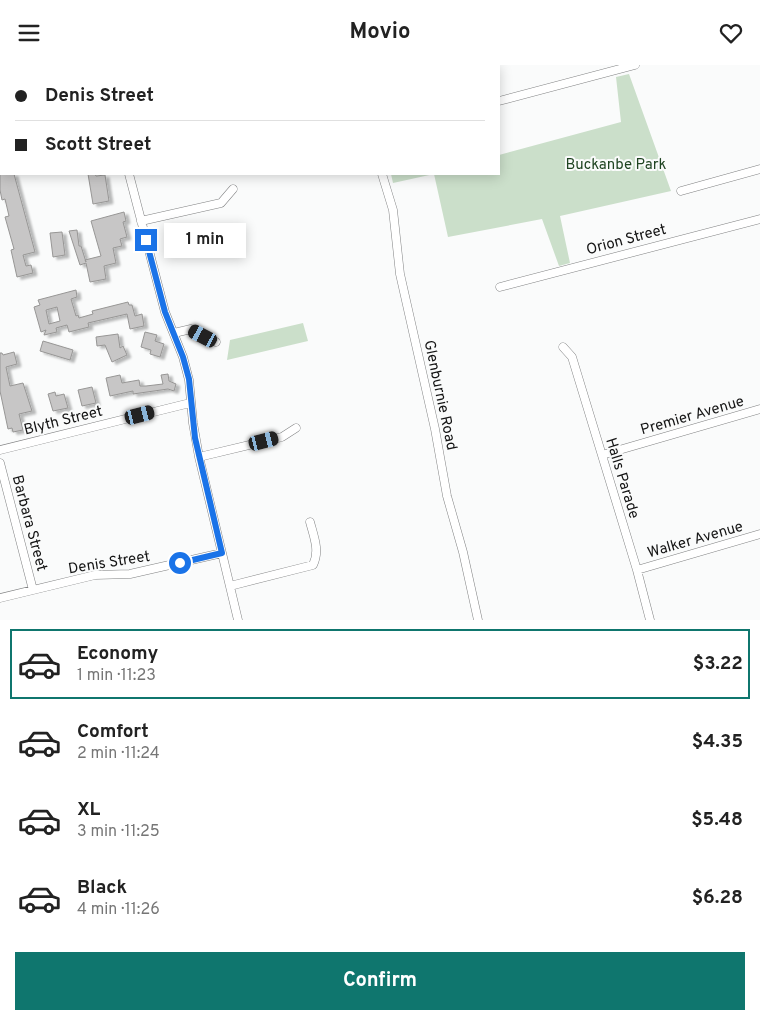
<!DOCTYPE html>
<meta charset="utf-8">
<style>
:root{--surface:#fff;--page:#f2f2f2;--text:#222;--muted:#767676;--line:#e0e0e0;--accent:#0f766e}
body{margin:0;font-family:Overpass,sans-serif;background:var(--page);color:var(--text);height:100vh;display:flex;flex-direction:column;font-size:19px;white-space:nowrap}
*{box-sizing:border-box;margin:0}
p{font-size:16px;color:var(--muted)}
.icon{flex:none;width:28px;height:28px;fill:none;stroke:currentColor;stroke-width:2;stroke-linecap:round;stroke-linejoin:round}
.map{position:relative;height:555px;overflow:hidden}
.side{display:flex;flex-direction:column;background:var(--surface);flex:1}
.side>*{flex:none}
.top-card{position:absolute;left:0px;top:0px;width:500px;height:110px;box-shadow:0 2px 12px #0003;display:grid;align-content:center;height:110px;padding:0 15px;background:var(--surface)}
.end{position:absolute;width:22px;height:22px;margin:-11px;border:6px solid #1a73e8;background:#fff;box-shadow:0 0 0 2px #fff}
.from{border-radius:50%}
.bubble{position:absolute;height:35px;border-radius:0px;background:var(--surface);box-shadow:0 2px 12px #0003;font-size:16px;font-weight:700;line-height:35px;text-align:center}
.car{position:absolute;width:15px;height:30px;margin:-15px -8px;border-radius:6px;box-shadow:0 0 4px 1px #0007;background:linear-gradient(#222 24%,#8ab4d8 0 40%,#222 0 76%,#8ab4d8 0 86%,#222 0)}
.top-card b{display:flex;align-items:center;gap:18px;height:48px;font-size:19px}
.top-card b+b{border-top:1px solid var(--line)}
.top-card i{width:12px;height:12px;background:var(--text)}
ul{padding:9px 0 0;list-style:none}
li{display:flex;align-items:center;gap:15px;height:70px;margin:0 10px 8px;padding:0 5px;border:2px solid transparent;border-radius:0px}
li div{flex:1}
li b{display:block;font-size:19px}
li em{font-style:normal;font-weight:700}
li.current{border-color:var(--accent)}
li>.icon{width:45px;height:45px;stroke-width:1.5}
.cta{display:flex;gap:10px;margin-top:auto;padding:10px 15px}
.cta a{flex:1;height:58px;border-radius:0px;background:var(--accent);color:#fff;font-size:20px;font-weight:700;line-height:58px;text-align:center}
header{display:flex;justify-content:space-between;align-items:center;height:65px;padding:0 15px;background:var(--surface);font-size:22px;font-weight:700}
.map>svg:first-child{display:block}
.green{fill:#cbdfca}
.building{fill:#c7c6c6;stroke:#979695;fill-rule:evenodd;filter:url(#shadow)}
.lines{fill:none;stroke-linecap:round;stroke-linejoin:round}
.minor-casing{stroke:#818283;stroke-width:9}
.major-casing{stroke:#d5d5d5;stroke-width:11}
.minor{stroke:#fff;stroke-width:8}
.major{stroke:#f9dede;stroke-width:10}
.route{stroke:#1a73e8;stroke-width:6}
.labels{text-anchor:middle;stroke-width:4;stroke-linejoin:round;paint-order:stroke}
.park-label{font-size:15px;fill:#1f4421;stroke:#fafbfb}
.street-label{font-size:15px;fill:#141414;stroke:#fafbfb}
</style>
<header><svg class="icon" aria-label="menu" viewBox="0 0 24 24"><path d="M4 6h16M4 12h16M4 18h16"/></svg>Movio<svg class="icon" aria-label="heart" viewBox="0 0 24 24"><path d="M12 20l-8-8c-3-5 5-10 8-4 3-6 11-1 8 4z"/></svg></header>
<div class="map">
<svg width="760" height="555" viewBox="0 0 760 555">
<defs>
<filter id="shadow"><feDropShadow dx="4" dy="2.5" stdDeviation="1" flood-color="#0004"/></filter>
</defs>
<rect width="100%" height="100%" fill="#fafbfb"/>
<path class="green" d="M629 9 671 126 560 151 570 198 559 201 542 154 448 172 434 109 393 118 391 109H499V90L621 57 616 12Z
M303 258 308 276 227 295 230 275Z"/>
<path class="building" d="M0 109H14L35 187 23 190 26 201 31 200 33 208 17 212 11 185 14 184 5 152 9 151 5 134 2 135 0 125Z
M88 109H95L96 111 105 110 109 136 93 139Z
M124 147 126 156 123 157 127 172 120 174 122 181 113 183 116 198 104 201 106 214 90 217 86 198 80 200 69 166 77 165 79 181H81L86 197 85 195 101 191 91 156Z
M62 167 65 190 53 192 50 168Z
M76 225 77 232 71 234 76 251 78 250 79 253 93 249 92 246 128 237 129 240H132L135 251 142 249 144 261 130 264 127 249 88 258 89 262 69 267 67 260 56 263 57 267 44 270 46 265 41 267 34 242 40 240 38 235ZM57 242 60 256 49 259 46 245Z
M145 267 157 270 155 276 164 279 160 292 150 289 151 285 141 282Z
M118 269 120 283 123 281 127 290 112 297 105 280 97 281 96 272Z
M43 276 73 285 70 295 40 286Z
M14 287 17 299 6 302 10 321 23 318 32 346 19 349 23 365 13 367 12 363 8 364 0 326V288H2L3 290Z
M168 309 169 316 176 319 174 326 168 324 133 329V326L110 331 106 313 120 310 122 318 139 315 140 321H146L163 319 161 310Z
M92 322 96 338 82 341 78 325Z
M55 327 56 331 64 329 68 343 53 346 48 329Z"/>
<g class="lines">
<g class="minor-casing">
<path id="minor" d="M356 0V1
M57 1 59 0
M0 25 1 26
M0 33 1 32
M499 36 635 0
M129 109 165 247 183 292 189 315 193 358 199 392 238 555
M382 109 393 145 400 209 435 364 447 431 463 487 478 555
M681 126 760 104
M141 156 221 138 233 124
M500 222 760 154
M174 268 191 264 216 277
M563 282 572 292 637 505 650 555
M0 385 190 338
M602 390 760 344
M199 392 282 372 296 363
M0 398 33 525
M637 505 760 469
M230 521 313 500C320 486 314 472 310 457
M0 533 95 510 130 509 222 488"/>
</g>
<g class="major-casing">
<path id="major" d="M87 1 89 0
M130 1 132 0
M0 50H1
M0 74 1 73"/>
</g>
<use href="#minor" class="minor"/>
<use href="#major" class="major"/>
</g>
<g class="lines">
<path class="route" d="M146 175 165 247 183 292 189 314 195 373 222 488 180 498"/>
</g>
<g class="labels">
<g class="park-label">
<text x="616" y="104">Buckanbe Park</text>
</g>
<g class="street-label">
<text transform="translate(626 174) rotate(-15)" y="5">Orion Street</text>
<text transform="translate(441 330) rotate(78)" y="5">Glenburnie Road</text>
<text transform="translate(692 350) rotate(-16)" y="5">Premier Avenue</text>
<text transform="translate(63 355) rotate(-14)" y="5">Blyth Street</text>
<text transform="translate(623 413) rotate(73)" y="5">Halls Parade</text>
<text transform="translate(30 458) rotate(75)" y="5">Barbara Street</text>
<text transform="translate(695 474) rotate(-16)" y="5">Walker Avenue</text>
<text transform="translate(109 497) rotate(-9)" y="5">Denis Street</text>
</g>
</g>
</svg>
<i class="end from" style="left:180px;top:498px"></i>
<i class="end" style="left:146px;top:175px"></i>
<div class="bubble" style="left:164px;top:158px;width:82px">1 min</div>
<i class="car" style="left:203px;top:271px;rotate:298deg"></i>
<i class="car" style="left:140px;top:350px;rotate:76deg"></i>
<i class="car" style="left:264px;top:376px;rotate:76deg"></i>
<div class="top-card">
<b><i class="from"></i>Denis Street</b>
<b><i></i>Scott Street</b>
</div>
</div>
<section class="side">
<ul>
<li class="current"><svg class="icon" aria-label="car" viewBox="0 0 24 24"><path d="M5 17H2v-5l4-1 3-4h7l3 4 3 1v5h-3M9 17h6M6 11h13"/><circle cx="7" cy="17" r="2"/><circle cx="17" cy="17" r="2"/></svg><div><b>Economy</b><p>1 min · 11:23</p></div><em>$3.22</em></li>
<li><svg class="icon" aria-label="car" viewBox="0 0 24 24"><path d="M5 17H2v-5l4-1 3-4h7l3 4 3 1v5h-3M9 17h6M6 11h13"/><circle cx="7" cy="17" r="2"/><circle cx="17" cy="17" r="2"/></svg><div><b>Comfort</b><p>2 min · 11:24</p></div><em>$4.35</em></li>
<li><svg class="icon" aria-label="car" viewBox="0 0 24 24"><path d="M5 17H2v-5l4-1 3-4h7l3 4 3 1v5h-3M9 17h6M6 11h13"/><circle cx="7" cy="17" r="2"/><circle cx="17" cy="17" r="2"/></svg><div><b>XL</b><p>3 min · 11:25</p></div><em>$5.48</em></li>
<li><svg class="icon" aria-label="car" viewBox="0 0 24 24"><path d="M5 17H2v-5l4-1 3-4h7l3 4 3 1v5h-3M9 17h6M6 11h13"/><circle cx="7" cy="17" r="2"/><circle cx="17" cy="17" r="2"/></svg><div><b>Black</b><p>4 min · 11:26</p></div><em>$6.28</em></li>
</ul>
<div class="cta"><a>Confirm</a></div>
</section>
